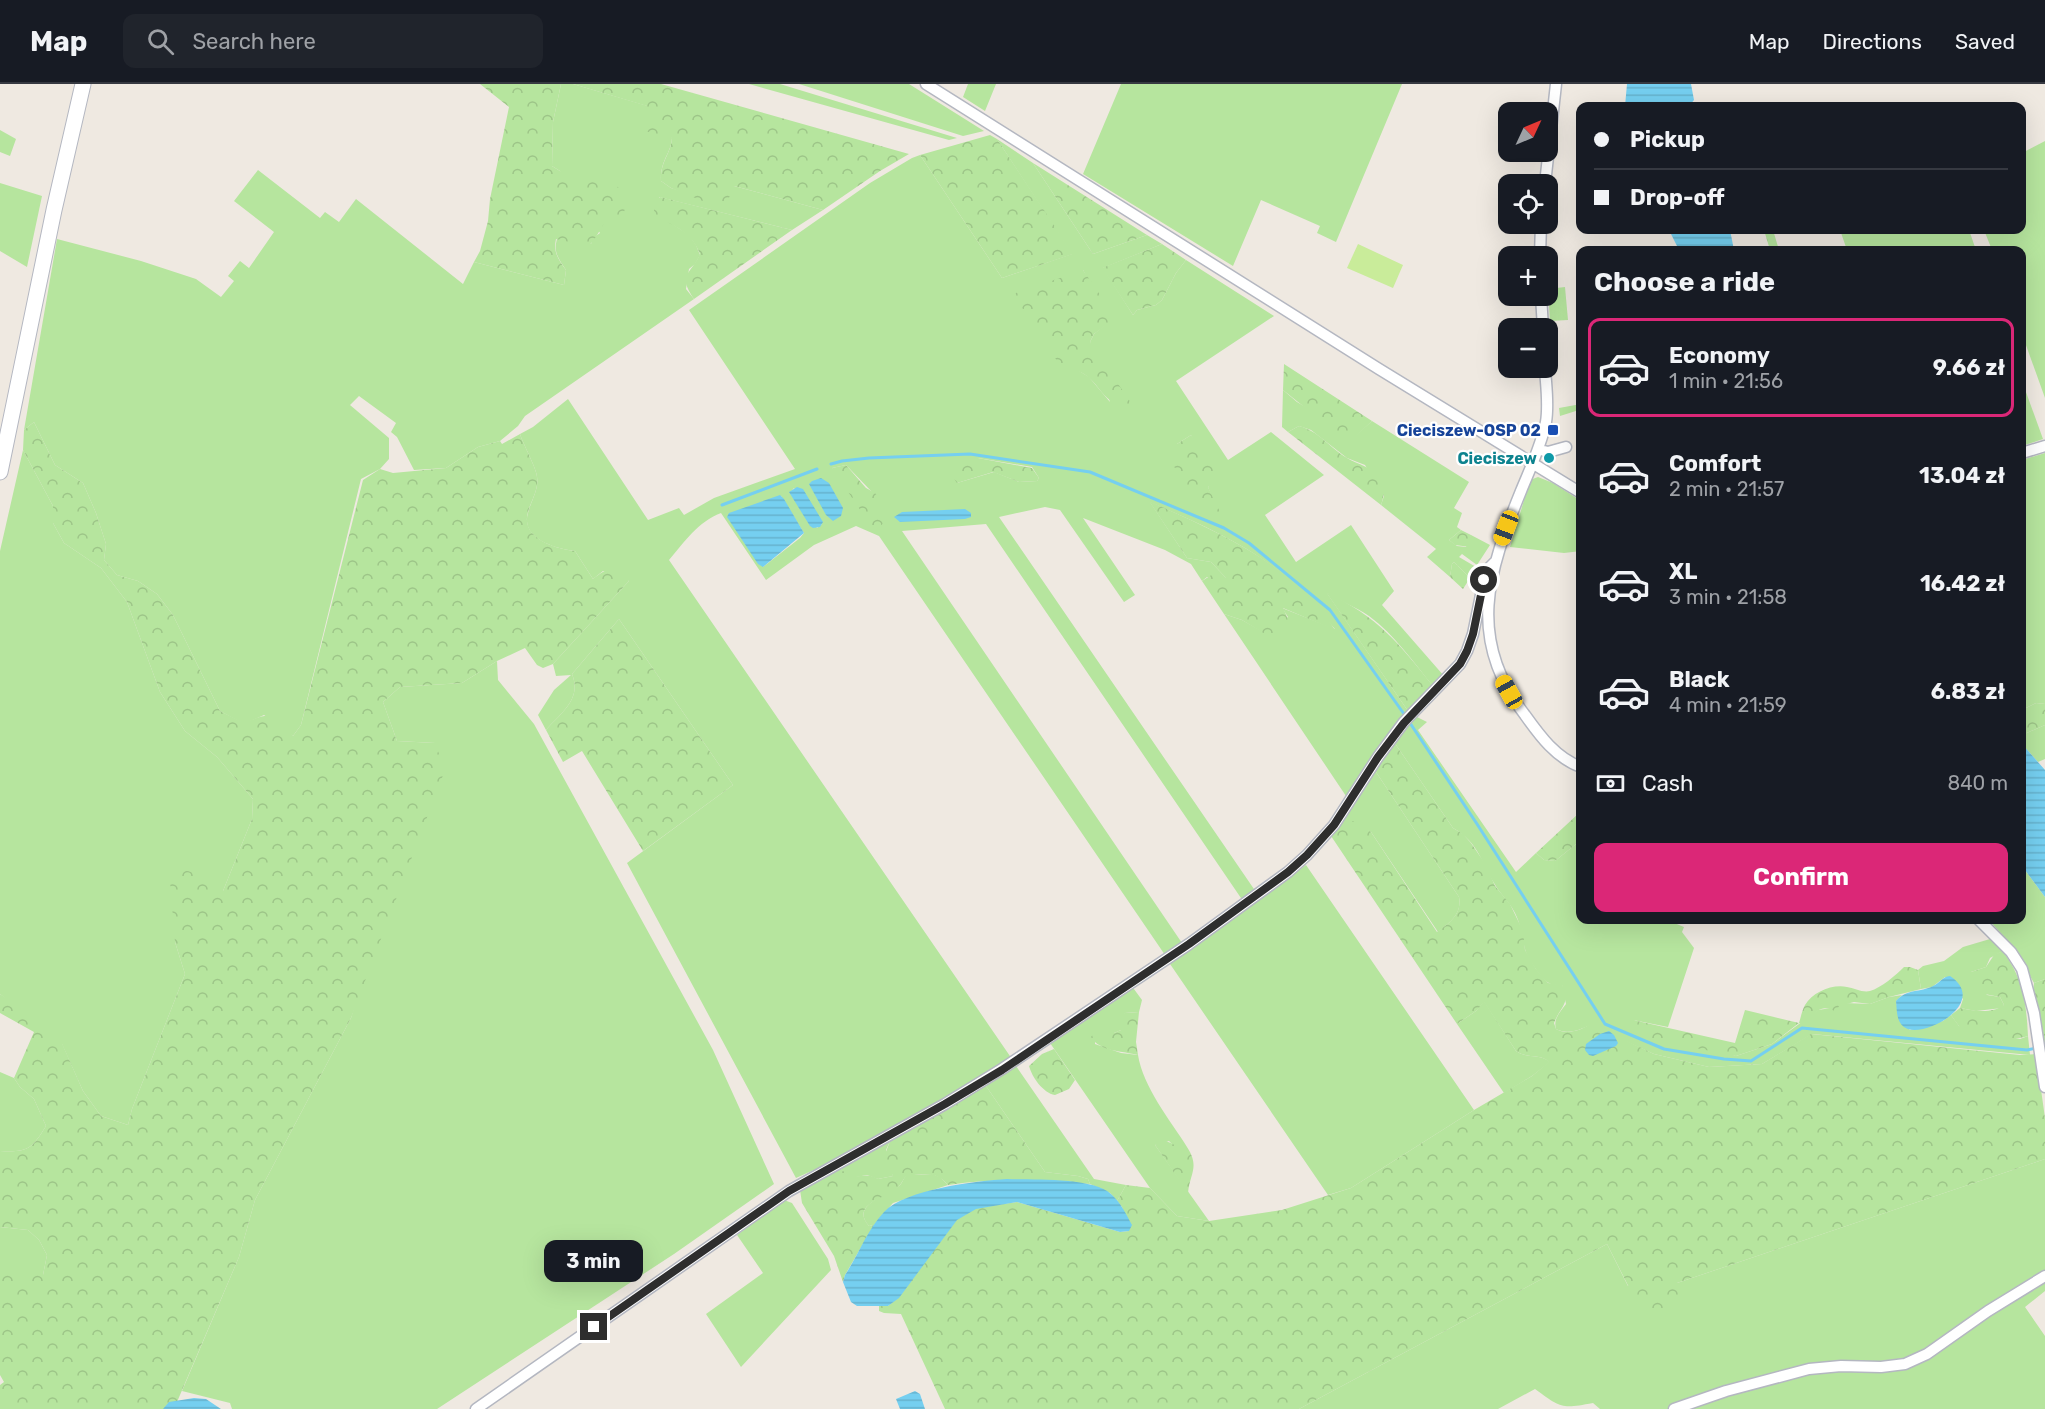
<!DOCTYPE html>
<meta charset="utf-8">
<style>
:root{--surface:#171b24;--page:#20242c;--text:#f1f3f6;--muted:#9ea1a6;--line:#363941;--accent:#db2777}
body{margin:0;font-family:Rubik,sans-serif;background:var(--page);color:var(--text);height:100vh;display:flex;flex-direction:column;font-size:22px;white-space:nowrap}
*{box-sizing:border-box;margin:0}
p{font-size:20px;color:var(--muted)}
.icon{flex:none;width:33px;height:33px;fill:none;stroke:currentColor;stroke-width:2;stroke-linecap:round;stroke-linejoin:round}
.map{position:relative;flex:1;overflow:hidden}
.side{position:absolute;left:1576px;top:162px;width:450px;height:678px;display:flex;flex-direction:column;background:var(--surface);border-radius:12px;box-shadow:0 6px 24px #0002}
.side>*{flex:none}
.banner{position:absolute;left:1576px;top:18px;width:450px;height:132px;border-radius:12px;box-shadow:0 6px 24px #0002;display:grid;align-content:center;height:132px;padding:0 18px;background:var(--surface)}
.needle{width:39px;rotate:46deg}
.controls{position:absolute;left:1498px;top:18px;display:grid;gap:12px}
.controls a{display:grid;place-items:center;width:60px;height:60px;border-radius:12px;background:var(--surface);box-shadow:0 6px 24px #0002;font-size:30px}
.end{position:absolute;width:27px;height:27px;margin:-14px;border:8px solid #2e2e2e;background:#fff;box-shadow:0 0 0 3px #fff}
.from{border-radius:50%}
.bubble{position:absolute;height:42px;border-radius:12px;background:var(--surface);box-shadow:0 6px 24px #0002;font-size:20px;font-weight:700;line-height:42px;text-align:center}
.car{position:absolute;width:18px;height:36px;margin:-18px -9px;border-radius:8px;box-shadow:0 0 4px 2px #0007;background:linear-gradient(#f5c518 24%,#345 0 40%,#f5c518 0 76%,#345 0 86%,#f5c518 0)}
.banner b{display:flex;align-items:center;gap:21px;height:57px;font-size:22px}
.banner b+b{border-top:2px solid var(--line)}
.banner i{width:15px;height:15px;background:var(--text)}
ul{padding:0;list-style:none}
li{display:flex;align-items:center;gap:18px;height:99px;margin:0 12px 9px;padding:0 6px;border:3px solid transparent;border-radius:12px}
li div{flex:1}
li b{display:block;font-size:22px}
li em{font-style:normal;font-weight:700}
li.active{border-color:var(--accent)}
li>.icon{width:54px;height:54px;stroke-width:1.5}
h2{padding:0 18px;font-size:27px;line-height:72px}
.pay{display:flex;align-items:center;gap:15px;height:66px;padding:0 18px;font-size:22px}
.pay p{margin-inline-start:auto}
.cta{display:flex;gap:12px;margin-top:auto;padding:12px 18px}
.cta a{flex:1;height:69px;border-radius:12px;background:var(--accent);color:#fff;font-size:24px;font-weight:700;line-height:69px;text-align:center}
header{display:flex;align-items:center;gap:36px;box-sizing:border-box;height:84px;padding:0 30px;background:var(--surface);border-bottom:2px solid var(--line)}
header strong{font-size:28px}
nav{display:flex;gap:33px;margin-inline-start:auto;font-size:21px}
.search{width:420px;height:54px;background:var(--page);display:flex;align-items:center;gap:15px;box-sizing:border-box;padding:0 21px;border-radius:12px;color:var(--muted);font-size:22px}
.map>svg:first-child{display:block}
.grass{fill:#b6e59e;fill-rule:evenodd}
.forest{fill:url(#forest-crowns)}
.pitch{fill:#c9ec9a}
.water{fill:url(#water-rules)}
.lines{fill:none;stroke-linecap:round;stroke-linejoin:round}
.stream{stroke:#75cff0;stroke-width:3}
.street-casing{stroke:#b4b7c1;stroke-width:13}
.secondary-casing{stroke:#b4b7c1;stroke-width:17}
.street{stroke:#fff;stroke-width:10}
.secondary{stroke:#fff;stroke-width:15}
.route{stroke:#2e2e2e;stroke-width:8}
.transit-dot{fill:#1a4fb4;stroke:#fff;stroke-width:2}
.culture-dot{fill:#0f9aa8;stroke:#fff;stroke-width:2}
.labels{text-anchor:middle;stroke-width:4.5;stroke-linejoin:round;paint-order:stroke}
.transit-label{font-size:16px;font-weight:bold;fill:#164399;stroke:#fff;text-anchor:end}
.culture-label{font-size:16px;font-weight:bold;fill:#0d838f;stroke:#fff;text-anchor:end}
</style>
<header>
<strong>Map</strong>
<div class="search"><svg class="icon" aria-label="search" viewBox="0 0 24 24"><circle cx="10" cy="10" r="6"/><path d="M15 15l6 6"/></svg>Search here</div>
<nav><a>Map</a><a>Directions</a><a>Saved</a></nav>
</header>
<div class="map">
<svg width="2045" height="1325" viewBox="0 0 2045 1325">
<defs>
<pattern id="forest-crowns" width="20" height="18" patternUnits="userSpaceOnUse" patternTransform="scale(1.5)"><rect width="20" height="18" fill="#b6e59e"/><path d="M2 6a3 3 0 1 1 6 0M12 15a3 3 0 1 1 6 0" fill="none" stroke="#9dc588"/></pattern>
<pattern id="water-rules" width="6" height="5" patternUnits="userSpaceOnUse" patternTransform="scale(1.5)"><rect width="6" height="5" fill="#75cff0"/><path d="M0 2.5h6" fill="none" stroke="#66b2ce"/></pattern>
</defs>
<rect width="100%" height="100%" fill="#efe9e1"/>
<path class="grass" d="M561 0H573L648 22 672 54C671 70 660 76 661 97L671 104 684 108 734 102 823 126 792 146 659 113 674 141 689 151 696 161 700 171 695 180 689 185 686 205 694 215 525 332 518 342 500 357 478 363 446 384 414 386 397 353 391 348 396 339 359 312 350 321 389 354V375L380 385 361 395 301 641 293 652 264 631 244 640 220 627 173 531 157 510 138 497 117 491 104 476 106 460 96 429 83 399 55 381 34 338 24 346 57 155 141 177 196 195 221 213 234 197 228 192 240 177 249 184 274 148 234 117 258 86 320 134 325 128 339 138 356 115 463 200 474 178 564 201 566 186C559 175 553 169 557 155L591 160 593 154 600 149 560 87 552 82 553 38Z
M749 0H780L957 54 949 56Z
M799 0H909L984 47 963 52Z
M968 0H996L985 27 963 13Z
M1121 0H1402L1336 158 1317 149 1320 142 1261 116 1233 182 1083 90Z
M0 46 16 55 10 72 0 68Z
M997 55 1033 79 1093 170 1147 151 1162 160 1103 184 1133 231 1137 226 1156 221 1162 216 1176 189 1186 176 1274 232 1176 297 1228 376 1271 348 1324 391 1265 431 1296 478 1351 441 1394 507 1382 521 1444 592 1433 602C1413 578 1395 551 1369 532 1356 523 1340 517 1327 509L1408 627 1348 715 1224 530 1242 536 1265 549 1288 533 1282 524 1335 545C1320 529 1305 508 1288 494 1247 460 1198 439 1150 418L1187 474 1211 478 1227 495 1207 493 1202 497 1191 480 1165 466 1083 434 1135 511 1124 518 1060 426 1045 423 999 433 1256 808 1243 817 986 440 902 447 1182 859 1165 871 879 452 856 442 814 461 766 496 721 429C698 438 685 457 669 476L1012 975C942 1018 871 1062 796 1094L627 779 733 701 619 535 572 590C582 615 562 628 546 646L538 631 554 606 571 591 556 592 553 580 629 497 603 487 593 495 575 467C557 465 520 455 528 429 531 417 539 405 537 393 537 385 523 360 520 350L533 343 568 315 648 436 679 424 684 431 714 414 795 385 689 226 870 99 912 74 920 71 1002 194 1072 170ZM1083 186 1111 236 1094 250 1090 258 1110 318 1089 293 1076 285ZM1191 351 1211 398 1208 403 1213 416 1177 360ZM978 374 1032 383 1039 394 1037 397 1019 398 994 388 957 399ZM846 381 872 408 832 384ZM794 404 822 440 817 444 790 409ZM781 412 804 449 800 454 763 483Z
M2045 57V314L2022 250V166H1992L1984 146H2022V69Z
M0 99 42 112 27 183 0 167Z
M1840 146H1969L1976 166H1847Z
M1565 203 1568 236 1550 237 1548 205Z
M2022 297 2043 355 2022 362Z
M1283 306 1297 318 1355 352 1372 337 1469 398 1454 424 1462 429 1457 443 1461 446 1449 456 1457 462 1466 463 1471 451 1490 461 1477 481 1462 470 1459 473 1476 483 1470 494 1454 478 1452 480 1450 493 1427 473 1436 465 1381 421 1384 412 1365 381 1347 374 1311 346 1299 342 1288 348 1282 343Z
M1581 320V331L1579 326 1560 332 1559 324Z
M23 366 53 422V439L64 459 101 484 127 518 160 608 185 647 217 673 253 715 252 735 223 807 175 858 185 890 132 1025 128 1041 101 1032 83 1007 62 960 0 910V467Z
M2045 369V620L2036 619 2022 626V376Z
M1538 393 1553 399 1581 417V467L1564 469 1510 463 1530 396Z
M497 577 498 596 534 640 713 966 774 1100 674 1170 437 1325H232L230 1319 182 1307 239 1173 255 1116 351 934 435 659 397 657 383 618 400 603 462 599Z
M1415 632 1427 638 1418 646 1516 788 1536 769 1544 776 1555 777 1581 756V836H1667L1684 843 1682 848 1694 864 1668 943 1633 936 1736 972 1772 960 1818 926 1831 924 1845 919 1870 920 1889 913 1902 911 1896 917 1900 937 1910 946 1943 937 1951 931 1959 942 2020 955 2028 952 2030 971 1812 950 1762 980 1709 983 1654 970 1590 941C1580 946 1567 951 1556 945 1553 935 1560 928 1566 920L1562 901C1558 901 1552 901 1549 899 1542 896 1526 872 1525 865 1522 853 1521 841 1515 829 1509 817 1500 810 1494 799 1480 776 1479 759 1453 744L1394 658Z
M2045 641V675L2038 678 2022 660V651Z
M1374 685 1459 813C1462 831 1450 838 1438 848L1371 748 1342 735Z
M1306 781 1474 1026 1351 1104 1328 1111 1168 877 1247 824Z
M2022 782 2045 813V895L2034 899 2014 864 1989 836H2022Z
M1990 855 2003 867 1990 874 1986 883 1971 888 1987 911 2000 913 2004 921 2002 924 1976 927 1960 924 1963 915 1945 893 1932 903 1921 905 1918 886 1923 882 1944 877 1963 863Z
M1131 901 1142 916 1139 928 1125 929 1121 946 1114 949H1095V960L1121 969 1138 971C1143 1003 1170 1036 1187 1063H1175L1169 1057 1155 1061 1209 1137 1177 1132 1150 1104 1050 959Z
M1484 917 1516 967C1527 975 1539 969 1550 978L1532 992 1504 1009 1457 940 1476 927Z
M1016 982 1094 1095 1126 1101 1117 1117 1110 1109 1090 1100 1088 1095 1078 1092 1045 1088 986 1002Z
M0 988 14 994 20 1003 34 1015 46 1042C31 1066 28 1068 0 1067Z
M890 1057 886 1066 893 1092 878 1095 867 1091 851 1094 844 1089 840 1083Z
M2045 1075V1207L2025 1223 2045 1252V1325H1600L1593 1319C1561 1325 1561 1324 1535 1305L1498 1325H1299L1607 1160 1628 1202 1677 1199Z
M932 1090 940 1093 948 1101 893 1119 874 1141 869 1142C850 1121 886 1112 898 1103 901 1101 903 1096 906 1091Z
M784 1116 792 1119 828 1175 831 1186 741 1283 706 1230 763 1189 737 1151Z
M0 1143 28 1146 39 1156 47 1171 43 1191H0Z"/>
<path class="forest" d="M480 0H561L553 38 552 82 560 87 618 103C626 113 628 123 621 135L608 131C602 143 597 153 588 163L556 155C553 169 559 176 566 186L564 201 474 178 480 167 488 137 490 115 509 23Z
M573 0H661L909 70 880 87 823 126 734 102 726 121 710 120 671 104 661 97C660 77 671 70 672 54L641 46 647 22Z
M990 51 997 55 1073 170 1002 194 920 71Z
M1033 79 1147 151 1093 170Z
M660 113 792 146 694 215C677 190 690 192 700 170 692 149 675 142 656 132 652 124 654 119 660 113Z
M1764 146H1773L1779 166H1770Z
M1162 160 1186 176 1176 189 1162 216 1156 221 1137 226 1133 231 1102 184Z
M1083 186 1116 234 1094 250 1090 258 1133 322C1096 326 1101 282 1063 286L1013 210Z
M1284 280 1372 337 1355 353H1347L1338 350 1283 306Z
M34 338 55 381 83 399 96 429 106 460 104 476 117 491 138 497 157 510 173 531 220 627 244 639C272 627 274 629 293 652L301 641 363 396 380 385 393 389 446 384 478 363 500 357 502 360 520 350C523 360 537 385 537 393 539 405 531 417 528 428 520 455 557 465 575 467L593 495C609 482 615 483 629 497L553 580 543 584 537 581 525 564 497 577 462 599 400 603 383 618 397 657 435 659 445 686 351 934 255 1116 239 1173 174 1325H0V1301L4 1298 0 1291V1191H43L47 1171 39 1156 28 1146 0 1143V1067C28 1068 31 1066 46 1042L34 1015 20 1003 14 994 34 948 0 929V910L53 945 61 957 83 1007 101 1032 128 1041 132 1025 185 890 175 858 170 797 178 785 197 789 223 807 252 735 253 715 217 673 185 647 160 608 127 518 101 484 64 459 53 439V422L23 366 24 346Z
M1299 342C1319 347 1330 364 1347 374 1359 381 1371 382 1379 394 1386 402 1384 412 1381 421L1288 348Z
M1191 351 1219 391 1208 403 1219 426 1221 436 1204 429 1173 381 1171 372 1173 364 1177 360Z
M940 374H978L1032 384 1039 394 1037 397 1019 398 993 388 957 399Z
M846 381 866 404 875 409 881 417 884 438 880 443 873 445 832 384Z
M1149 417C1217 448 1295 480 1335 546L1283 524C1288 535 1292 542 1285 554L1265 550 1242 536 1224 530 1202 497 1213 490 1226 494 1211 478 1187 474Z
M1461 446 1471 451 1470 463 1455 461 1449 456Z
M1454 478 1470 494 1463 505 1450 493 1452 480Z
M1326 508C1379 534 1397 557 1433 602L1408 627Z
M619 535 733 701 643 767 582 667 563 678 546 646C562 628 582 615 572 590Z
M2036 619 2045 620V641L2022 651V626Z
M1394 658 1453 744 1463 750 1471 759 1486 781 1495 802 1510 820 1523 847 1525 866 1536 885 1548 899 1562 901C1573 916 1559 925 1554 939L1556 945C1569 952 1586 945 1596 935L1602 945 1654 970 1709 983 1762 980 1811 950 2020 971 2036 970 2045 1034V1075L1677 1199 1681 1225 1658 1237 1643 1231 1607 1160 1299 1325H945L901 1230 884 1229 879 1227V1222H888L899 1213 957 1135 976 1124 1017 1118 1120 1148 1129 1147 1122 1123 1117 1117 1126 1101 1150 1104 1177 1132 1209 1137 1282 1126 1351 1104 1474 1026 1532 992 1549 978C1540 969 1527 975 1516 967L1484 918 1476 927 1457 940 1331 752 1342 735 1356 738 1371 748 1437 848C1450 839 1462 830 1459 813L1374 685Z
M1579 729 1581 732V756L1555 777 1544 776 1536 769Z
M2003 867C2024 897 2026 917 2028 952 2014 957 1980 956 1967 949 1960 945 1956 938 1951 931L1960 924C1973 927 1992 930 2004 921L2000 913 1974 908 1968 893 1971 888 1986 883 1994 871Z
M1904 883H1910L1918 886 1921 905 1889 913 1870 920 1854 918 1839 922 1836 928C1822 919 1813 928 1809 941L1799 939 1772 960 1736 972 1655 956 1643 952 1630 943 1633 936 1735 959 1745 926 1799 939C1801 933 1802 926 1805 921 1813 908 1832 900 1847 903 1854 904 1863 909 1870 907 1881 904 1896 891 1904 883Z
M2045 895V958H2043L2033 908 2034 899Z
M1139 928 1136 958 1138 971C1123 967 1100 968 1091 953L1094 949H1114L1121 946 1120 933 1125 929Z
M1054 965 1075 996 1069 1005 1055 1011C1043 1009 1032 993 1029 982L1042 970Z
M986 1002 1045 1088 1078 1092 1088 1095 1090 1100C1042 1096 995 1094 948 1101 935 1086 924 1090 906 1092 902 1097 900 1103 894 1107 882 1114 851 1122 869 1142L874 1141 845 1191 843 1198 834 1172 802 1119 800 1106 840 1083C853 1102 862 1085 878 1095L893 1092 884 1073 890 1057Z
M1162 1056C1173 1058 1174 1064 1187 1063 1200 1083 1190 1089 1188 1109L1155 1061Z"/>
<path class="pitch" d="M1358 160 1403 181 1393 204 1347 184Z"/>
<path class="water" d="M1627 0H1691L1694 16 1689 22H1625Z
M1669 146H1730L1734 166H1679Z
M821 394 829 399 843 424 841 432 833 437 826 431 809 400 812 397Z
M797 403 803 405 823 438 820 443 813 444 810 442 789 408Z
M780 411 784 415 804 449 763 483 758 480 727 433 729 429Z
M965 425 971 429V433L965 435 900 438 894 433 902 428Z
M2022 660 2045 686V813L2022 782Z
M1950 892C1991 919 1921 957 1904 943 1896 937 1897 926 1896 917 1907 904 1920 909 1933 902 1940 899 1942 893 1950 892Z
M1609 947 1614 951 1618 959 1616 962 1593 972 1589 971 1585 966 1586 960 1600 950Z
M1007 1095C1033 1096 1093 1093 1111 1110 1121 1119 1126 1130 1132 1141L1129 1147 1120 1148 1017 1118 976 1125 957 1136 899 1214 888 1222H857L851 1218 843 1198 845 1191C859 1170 867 1146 884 1128 906 1105 976 1097 1007 1095Z
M915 1307 920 1310 925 1325H900L896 1315Z
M194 1314 206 1315 221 1325H163L169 1318Z"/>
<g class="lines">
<path class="stream" d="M831 380 842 377 869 374 970 370 1090 388 1224 444 1249 459 1330 526 1404 630
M722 421 817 385
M1410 639 1477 740 1605 940 1664 965 1724 975 1751 977 1802 944 2027 966 2045 962"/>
<g class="street-casing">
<path id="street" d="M926 0 1379 285 1581 409
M1545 100 1556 0
M1540 172 1541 140
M1541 212 1543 244
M1545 284C1546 302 1549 320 1546 338 1541 362 1530 385 1521 407 1488 488 1466 555 1525 631 1540 652 1556 674 1581 683
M1544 367 1548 368 1566 363
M2022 369 2045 362
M1979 836 2011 868 2022 885 2034 929 2045 1003
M476 1325 789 1107 945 1020 1002 985 1189 860 1288 788 1307 771 1334 741 1378 673 1404 638 1460 580 1467 567 1473 550 1484 496 1489 484 1495 478
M1674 1325 1726 1307 1809 1285 1841 1282 1881 1283 1905 1280 1927 1270 1988 1227 2045 1192"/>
</g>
<g class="secondary-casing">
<path id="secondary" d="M0 388 54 126 83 0"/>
</g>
<use href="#street" class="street"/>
<use href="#secondary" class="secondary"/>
</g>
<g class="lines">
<path class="route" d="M594 1243 789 1107 945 1020 1002 986 1189 860 1288 788 1307 771 1334 741 1378 673 1404 639 1460 580 1467 567 1473 550 1484 496"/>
</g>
<rect class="transit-dot" x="1547" y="340" width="12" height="12" rx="3"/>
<circle class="culture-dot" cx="1549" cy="374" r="6"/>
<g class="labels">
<g class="transit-label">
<text x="1541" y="352">Cieciszew-OSP 02</text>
</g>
<g class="culture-label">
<text x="1537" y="380">Cieciszew</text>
</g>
</g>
</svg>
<div class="controls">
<a><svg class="needle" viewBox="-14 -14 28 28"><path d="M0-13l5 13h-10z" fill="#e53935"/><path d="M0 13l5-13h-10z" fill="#9ea1a6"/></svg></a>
<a><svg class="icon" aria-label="locate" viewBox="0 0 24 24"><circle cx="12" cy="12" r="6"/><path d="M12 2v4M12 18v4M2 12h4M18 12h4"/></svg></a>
<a>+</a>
<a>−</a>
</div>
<i class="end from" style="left:1484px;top:496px"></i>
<i class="end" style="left:594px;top:1243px"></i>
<div class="bubble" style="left:544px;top:1156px;width:99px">3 min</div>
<i class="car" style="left:1506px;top:444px;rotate:201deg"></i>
<i class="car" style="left:1509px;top:608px;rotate:331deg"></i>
<div class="banner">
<b><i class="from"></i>Pickup</b>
<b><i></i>Drop-off</b>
</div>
<section class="side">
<h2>Choose a ride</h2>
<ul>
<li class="active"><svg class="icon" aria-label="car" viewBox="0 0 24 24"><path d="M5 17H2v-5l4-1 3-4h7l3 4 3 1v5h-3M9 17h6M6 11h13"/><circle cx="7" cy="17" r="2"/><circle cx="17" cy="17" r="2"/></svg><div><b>Economy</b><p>1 min · 21:56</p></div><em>9.66 zł</em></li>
<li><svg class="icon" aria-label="car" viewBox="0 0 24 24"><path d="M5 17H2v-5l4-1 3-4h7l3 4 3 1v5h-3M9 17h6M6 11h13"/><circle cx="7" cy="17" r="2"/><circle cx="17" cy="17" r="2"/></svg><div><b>Comfort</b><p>2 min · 21:57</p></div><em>13.04 zł</em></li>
<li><svg class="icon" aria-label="car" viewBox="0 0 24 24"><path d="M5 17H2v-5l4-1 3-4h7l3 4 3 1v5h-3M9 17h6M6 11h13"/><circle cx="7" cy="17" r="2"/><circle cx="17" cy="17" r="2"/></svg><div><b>XL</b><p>3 min · 21:58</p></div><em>16.42 zł</em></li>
<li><svg class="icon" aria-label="car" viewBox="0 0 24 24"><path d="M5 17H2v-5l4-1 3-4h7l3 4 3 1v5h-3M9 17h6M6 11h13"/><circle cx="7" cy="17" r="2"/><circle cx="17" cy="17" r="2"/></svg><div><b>Black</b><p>4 min · 21:59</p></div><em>6.83 zł</em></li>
</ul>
<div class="pay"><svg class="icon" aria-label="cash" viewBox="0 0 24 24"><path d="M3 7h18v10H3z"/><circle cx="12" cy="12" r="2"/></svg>Cash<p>840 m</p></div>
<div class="cta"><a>Confirm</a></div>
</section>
</div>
